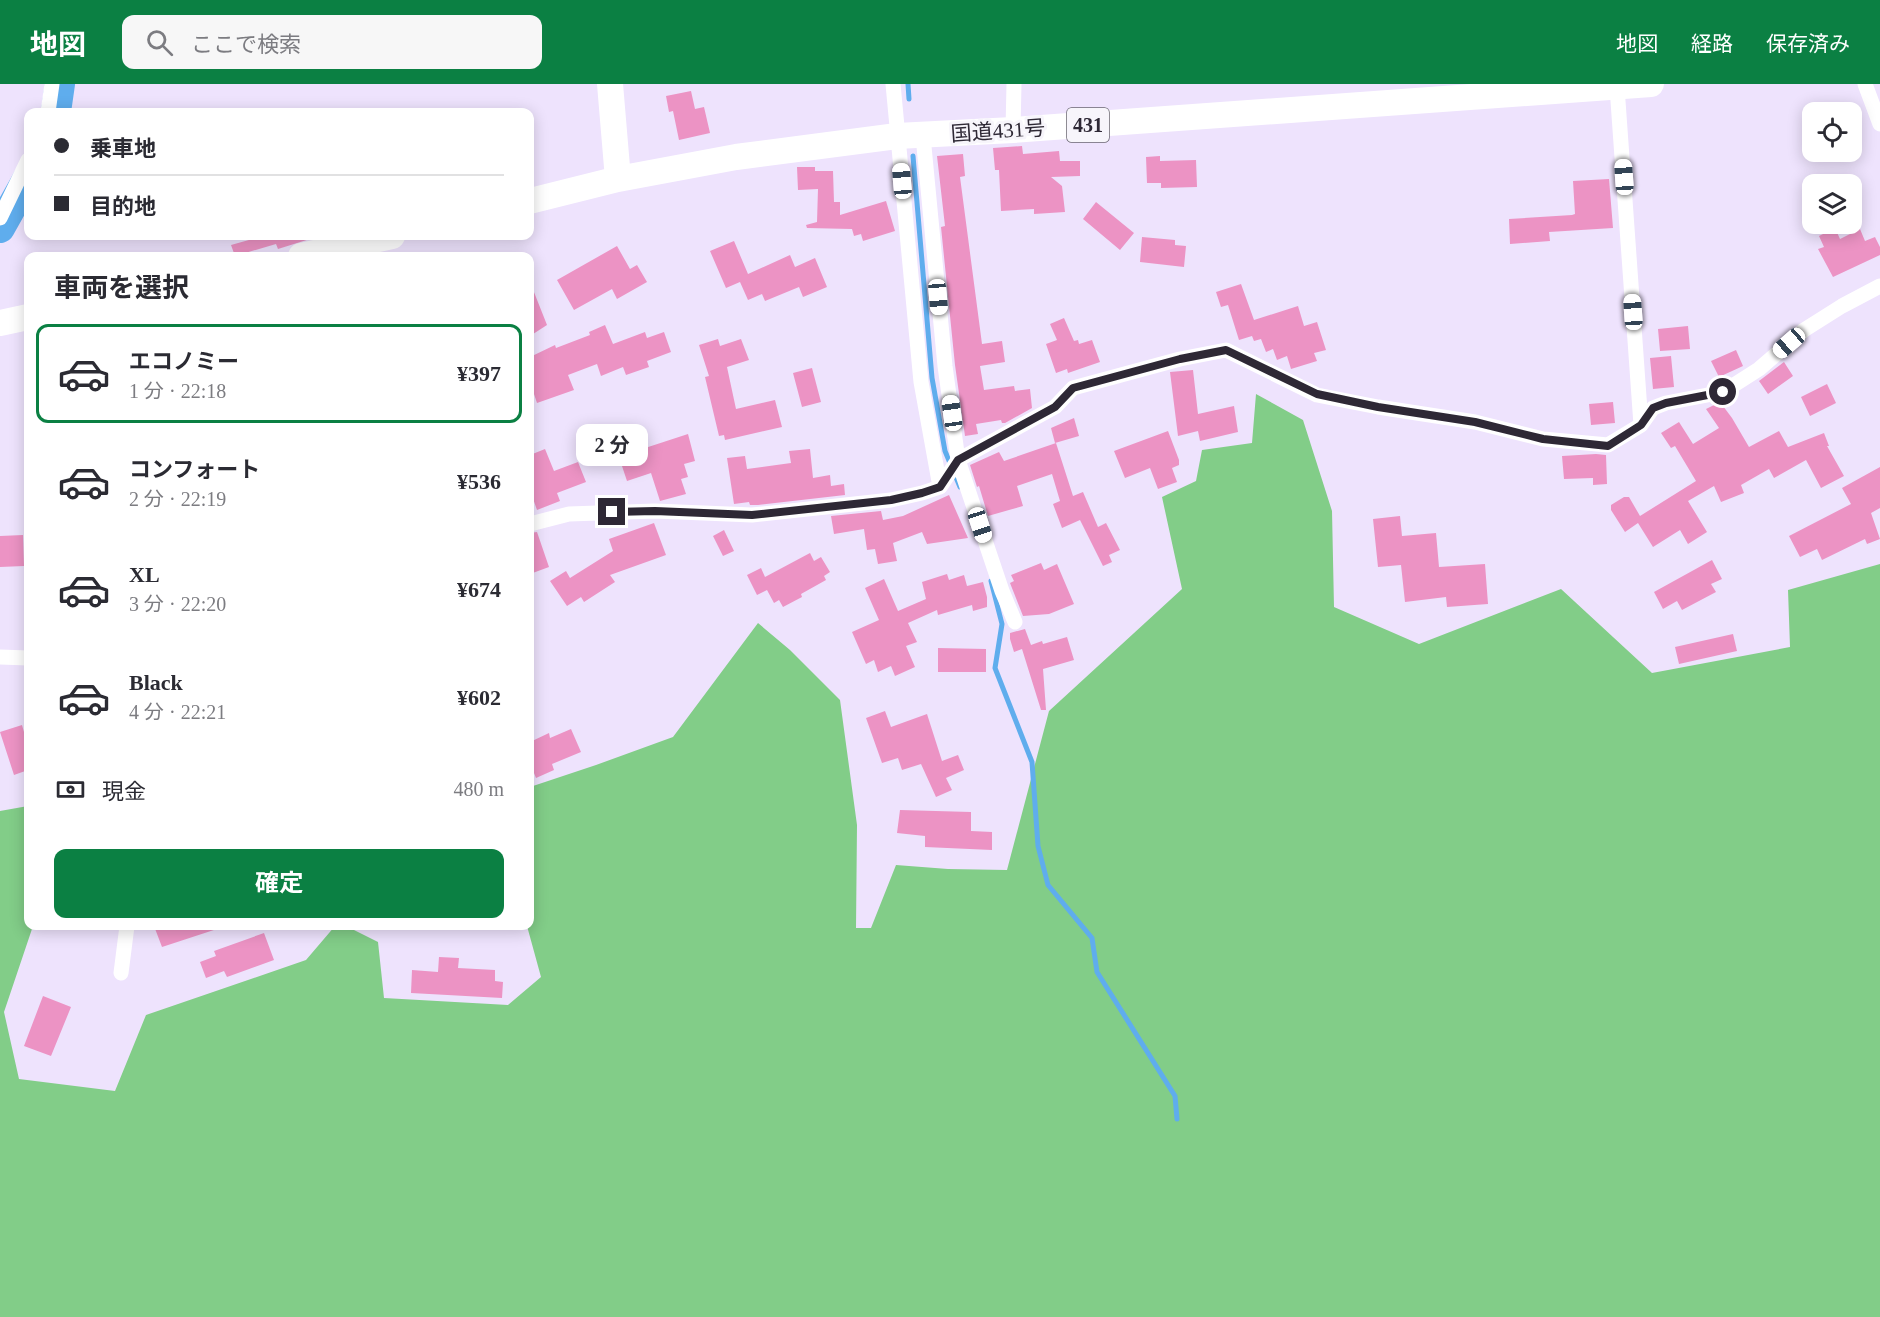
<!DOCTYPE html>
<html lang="ja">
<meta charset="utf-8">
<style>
:root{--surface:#fff;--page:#f7f7f7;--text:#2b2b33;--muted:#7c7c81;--line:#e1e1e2;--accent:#0b8043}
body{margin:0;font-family:"Times New Roman","Noto Sans JP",serif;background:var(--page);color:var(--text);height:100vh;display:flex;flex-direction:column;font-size:22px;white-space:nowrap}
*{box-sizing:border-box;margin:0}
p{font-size:20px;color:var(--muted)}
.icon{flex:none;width:33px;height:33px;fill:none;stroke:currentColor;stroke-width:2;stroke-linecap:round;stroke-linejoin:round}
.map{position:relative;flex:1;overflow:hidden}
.side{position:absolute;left:24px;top:168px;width:510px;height:678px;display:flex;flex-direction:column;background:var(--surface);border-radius:12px;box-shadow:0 3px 15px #0003}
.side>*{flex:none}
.hud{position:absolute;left:24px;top:24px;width:510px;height:132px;border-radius:12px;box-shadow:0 3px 15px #0003;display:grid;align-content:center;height:132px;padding:0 30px;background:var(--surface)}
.buttons{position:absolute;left:1802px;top:18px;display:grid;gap:12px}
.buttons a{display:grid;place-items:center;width:60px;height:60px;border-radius:12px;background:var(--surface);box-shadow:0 3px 15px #0003;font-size:30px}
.end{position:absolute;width:27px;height:27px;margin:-14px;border:8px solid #2e2835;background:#fff;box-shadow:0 0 0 3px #fff}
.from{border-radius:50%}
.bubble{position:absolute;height:42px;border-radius:12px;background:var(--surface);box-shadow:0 3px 15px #0003;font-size:20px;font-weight:700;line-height:42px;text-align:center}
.car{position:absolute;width:18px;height:36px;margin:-18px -9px;border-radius:8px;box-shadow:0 0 4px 2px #0007;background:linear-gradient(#fff 24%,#345 0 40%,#fff 0 76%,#345 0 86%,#fff 0)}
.hud b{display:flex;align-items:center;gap:21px;height:57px;font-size:22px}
.hud b+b{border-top:2px solid var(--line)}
.hud i{width:15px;height:15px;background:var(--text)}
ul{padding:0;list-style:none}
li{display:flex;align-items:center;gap:18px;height:99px;margin:0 12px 9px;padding:0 18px;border:3px solid transparent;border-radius:12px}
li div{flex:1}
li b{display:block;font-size:22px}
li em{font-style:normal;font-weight:700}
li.active{border-color:var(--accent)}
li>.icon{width:54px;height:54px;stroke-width:1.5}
h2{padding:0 30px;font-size:27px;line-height:72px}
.pay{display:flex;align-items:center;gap:15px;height:66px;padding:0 30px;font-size:22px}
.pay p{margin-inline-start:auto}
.action{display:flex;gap:12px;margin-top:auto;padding:12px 30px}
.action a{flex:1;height:69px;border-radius:12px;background:var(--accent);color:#fff;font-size:24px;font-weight:700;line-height:69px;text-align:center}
header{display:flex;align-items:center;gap:36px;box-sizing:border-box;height:84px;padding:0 30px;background:var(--accent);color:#fff}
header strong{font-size:28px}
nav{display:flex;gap:33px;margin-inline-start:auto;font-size:21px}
.search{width:420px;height:54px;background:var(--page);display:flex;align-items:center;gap:15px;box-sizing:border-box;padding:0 21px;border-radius:12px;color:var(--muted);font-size:22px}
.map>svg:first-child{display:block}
.forest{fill:#82cd88}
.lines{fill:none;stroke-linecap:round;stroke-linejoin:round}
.stream{stroke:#5faded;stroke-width:5}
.river{stroke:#5faded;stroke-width:30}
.building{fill:#ec93c4}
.minor{stroke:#fff;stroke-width:15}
.trunk{stroke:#fff;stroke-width:26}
.route{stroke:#2e2835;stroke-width:8}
.labels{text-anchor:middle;stroke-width:6;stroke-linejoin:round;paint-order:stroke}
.shield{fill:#f7f5fb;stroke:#6a6670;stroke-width:1.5}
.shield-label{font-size:20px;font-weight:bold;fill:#2e2835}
.street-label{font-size:21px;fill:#2e2835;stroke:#f7f5fb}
</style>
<header>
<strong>地図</strong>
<div class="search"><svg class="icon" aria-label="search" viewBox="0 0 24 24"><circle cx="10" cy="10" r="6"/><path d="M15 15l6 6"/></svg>ここで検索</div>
<nav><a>地図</a><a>経路</a><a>保存済み</a></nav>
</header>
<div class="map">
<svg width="1880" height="1233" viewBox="0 0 1880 1233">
<rect width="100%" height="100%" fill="#eee3fd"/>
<path class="forest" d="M1256 310 1303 336 1332 427 1334 523 1419 560 1561 505 1652 589 1790 563 1788 506 1880 480V1233H0V727L28 722V842H33L4 928 19 995 115 1007 146 931 306 876 335 842H346L378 858 384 914 508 921 541 893 527 842H530V703L596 681 673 653 758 539 790 566 840 616 857 741 856 844H871L896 781 948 785 1007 786 1049 627 1182 505 1162 413 1196 397 1202 366 1252 359Z"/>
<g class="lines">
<path class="stream" d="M908 0 909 15
M913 72 932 294 945 367 960 403
M991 497 1002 540 995 584 1032 678 1038 762 1048 801 1092 854 1097 888 1175 1012 1177 1035"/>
<path class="river" d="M56 28 60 0
M0 144 28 94"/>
</g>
<path class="building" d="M691 7 695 25 704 23 710 49 679 56 673 27 669 28 666 12Z
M1022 62 1023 70 1059 67 1060 77H1080V92L1051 93 1062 102 1065 128 1034 130V125L1001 127 999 86H995L993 64Z
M963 70 965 92 960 93 982 260 1002 257 1005 278 980 282 984 306 1014 302 1015 307 1030 305 1032 324 1005 339H1002L1001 336 976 340 978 350 965 352 955 281 941 143 945 142 937 72Z
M1160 72V77L1196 76 1197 103 1161 104V99H1147L1146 73Z
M797 83H815V87H833L834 118H840V131L886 117 895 147 863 157 861 150 854 152 852 145 807 144 806 141 817 138 818 105 798 106Z
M1609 95 1613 144 1549 148 1550 157 1510 160 1509 135 1572 131 1575 130 1573 97Z
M1096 118 1134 149 1120 166 1083 135Z
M1835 144 1840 155 1860 145 1865 157 1875 153 1880 163V171L1833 193 1818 165 1824 163 1819 152Z
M263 152H313V154L278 165 276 160 235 172 231 161Z
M1142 153 1175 156V161L1186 162 1184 183 1140 178Z
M734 157 748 190 790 171 795 183 815 174 827 203 803 213 799 203 765 217 762 210 748 216 740 198 726 204 710 167Z
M617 162 630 185 637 181 647 198 617 215 612 205 574 226 557 196Z
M530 198 547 241 530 252Z
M1241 200 1254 236 1298 222 1304 242 1317 238 1326 266 1314 269 1317 277 1291 285 1287 272 1277 276 1273 265 1266 268 1261 255 1254 257 1252 252 1239 256 1228 221 1221 223 1216 208Z
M1064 234 1074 257 1078 256 1079 260 1092 256 1100 278 1068 289 1067 285 1056 289 1046 260 1057 256 1050 240Z
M605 241 613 260 645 248 647 254 664 248 671 268 647 277 649 283 626 291 623 283 601 292 597 280 568 291 574 306 537 319 530 298V273L555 261 556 264 590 251 589 248Z
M1688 242 1690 265 1660 267 1658 245Z
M718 255 720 262 741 255 749 276 727 283 736 325 775 316 782 343 725 356 724 351 719 352 705 293 709 292 699 261Z
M1736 266 1743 282 1719 293 1711 277Z
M1671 272 1674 303 1653 305 1650 274Z
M1784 278 1793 292 1768 310 1759 297Z
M812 284 821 318 802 323 793 289Z
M1193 286 1198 330 1234 322 1238 348 1200 357 1198 347 1178 352 1170 288Z
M1827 300 1836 319 1810 332 1801 313Z
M1613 318 1615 339 1591 341 1589 320Z
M1720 318 1732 334 1749 363 1779 347 1788 363 1824 349 1829 362H1827L1844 392 1821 404 1806 376 1774 394 1769 385 1741 401 1744 409 1721 418 1714 402 1688 417 1707 448 1688 460 1680 446 1653 463 1638 439 1625 448 1611 426V421L1624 413H1629L1640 432 1696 397 1675 362 1671 364 1661 349 1679 338 1693 360 1719 344 1706 325Z
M1074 334 1079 352 1055 359 1051 344Z
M1168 347 1179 376V381L1172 384 1177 398 1158 405 1150 384 1125 394 1114 367Z
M688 350 695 377 684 380 688 393 681 395 686 410 660 417 651 389 627 397 615 361 635 355 639 366Z
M1056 359 1073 412 1083 408 1098 443 1106 439 1120 466 1109 471 1112 478 1103 482 1080 436 1062 444 1053 420 1060 417 1052 390 1017 402 1023 422 988 432 979 402 977 403 970 381 999 368 1004 377Z
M545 365 554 387 578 378 586 398 557 409 560 417 537 426 530 406V371Z
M810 365 813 394 830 391 831 402 844 400 845 411 758 421H750L749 418 734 420 727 374 745 372 747 385 791 379 789 367Z
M1596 370 1606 371 1607 400 1593 401V394L1564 395 1562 372Z
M1880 383V424L1871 429 1880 455 1867 460 1865 455 1822 476 1817 465 1800 473 1789 452 1851 420 1842 404Z
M949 411 968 454 927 460 922 448 893 459 897 477 878 480 875 465 867 466 864 445 834 450 831 432 881 427 883 436 903 432Z
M1400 432 1402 452 1436 449 1439 483 1485 480 1488 520 1447 523 1446 513 1405 518 1401 481 1378 483 1373 435Z
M654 439 666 471 610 491 615 498 584 518 581 513 567 522 550 497 566 487 570 494 613 467 609 455Z
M724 446 734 467 723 472 713 452Z
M537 448 549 483 530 490V449Z
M23 451 24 482 0 483V452Z
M810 469 814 477 821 473 830 488 824 492 826 496 801 510 802 513 783 523 779 516 774 519 767 506 757 511 747 491 761 484 765 493Z
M1712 476 1722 495 1711 500 1716 508 1682 526 1677 517 1663 525 1654 508Z
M1041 479 1044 486 1057 480 1074 520 1049 530 1023 532 1010 499 1014 497 1011 491Z
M947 490 949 496 964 491 967 502 983 498 987 513V523L973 527 972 521 938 531 937 526 908 539 917 558 906 562 915 583 895 592 891 582 878 588 874 576 866 580 852 548 879 536 865 504 884 495 898 527 926 515 922 498Z
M1025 545 1031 561 1042 557 1043 560 1067 553 1074 576 1043 585 1046 626H1041L1022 565 1014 568 1010 555V549Z
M1733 550 1737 567 1679 580 1675 563Z
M938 564 986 565V588H938Z
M885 627 891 643 927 630 942 677 958 671 964 686 946 694 952 706 936 713 921 680 902 686 898 674 882 679 866 634Z
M22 641 26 655 28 654V686L14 691 0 648Z
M571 645 581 668 552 680 554 686 536 694 530 679V658L549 649 550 654Z
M900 726 971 728V747L992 748V766L925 763V752L897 749Z
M154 842H219L220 844 162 863Z
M264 849 274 876 227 893 224 887 206 894 200 878 216 872 214 867Z
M439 873 459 874 458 884 495 886V897L503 898 502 914 411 909 412 886 438 888Z
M43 912 71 923 51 972 24 962Z"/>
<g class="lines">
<path class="minor" d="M893 0 921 298 940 403
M1865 0 1880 40
M1617 3 1641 341
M48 28 52 0
M1013 46 1014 0
M923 52 945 282 958 376 1002 507 1015 538
M0 134 28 76
M530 440 569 430 655 427 752 431 891 416 922 409 940 403 958 376 1055 323 1073 304 1180 275 1226 266 1317 311 1378 323 1475 338 1543 355 1608 361 1641 341 1653 324 1666 319 1723 308 1759 285 1804 246 1842 222 1880 202
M0 573 28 574
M121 889 127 842"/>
<path class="trunk" d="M610 0 618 95
M530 117 618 95 736 73 897 52 1013 46 1651 0
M301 172 392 152
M0 239 28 233"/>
</g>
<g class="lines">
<path class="route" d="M612 428 655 427 752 431 891 416 922 409 940 403 958 376 1055 323 1073 304 1180 275 1226 266 1317 310 1378 323 1475 338 1543 355 1608 362 1641 341 1653 324 1666 319 1723 308"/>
</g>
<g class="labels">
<rect class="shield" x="1067" y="24" width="42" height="34" rx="4.5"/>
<g class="shield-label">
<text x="1088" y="48">431</text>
</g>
<g class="street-label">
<text transform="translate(998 47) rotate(-4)" y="7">国道431号</text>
</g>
</g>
</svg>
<div class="buttons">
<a><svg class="icon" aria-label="locate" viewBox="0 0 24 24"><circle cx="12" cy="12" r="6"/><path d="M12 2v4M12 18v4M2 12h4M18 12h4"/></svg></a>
<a><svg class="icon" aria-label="layers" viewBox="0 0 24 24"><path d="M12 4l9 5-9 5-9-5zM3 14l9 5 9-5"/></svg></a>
</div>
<i class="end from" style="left:1723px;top:308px"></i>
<i class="end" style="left:612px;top:428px"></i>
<div class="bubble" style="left:576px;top:340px;width:72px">2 分</div>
<i class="car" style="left:1624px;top:93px;rotate:356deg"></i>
<i class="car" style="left:902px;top:97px;rotate:355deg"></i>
<i class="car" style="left:938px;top:213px;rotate:175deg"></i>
<i class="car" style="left:1633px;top:228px;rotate:356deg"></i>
<i class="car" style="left:1789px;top:259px;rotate:229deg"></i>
<i class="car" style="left:952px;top:329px;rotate:352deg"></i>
<i class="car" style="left:980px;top:441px;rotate:162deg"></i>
<div class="hud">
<b><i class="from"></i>乗車地</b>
<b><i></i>目的地</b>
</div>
<section class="side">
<h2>車両を選択</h2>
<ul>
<li class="active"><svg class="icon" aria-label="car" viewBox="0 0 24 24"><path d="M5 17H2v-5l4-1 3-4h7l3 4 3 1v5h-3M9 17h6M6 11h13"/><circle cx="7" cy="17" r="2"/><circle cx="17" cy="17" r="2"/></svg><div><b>エコノミー</b><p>1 分 · 22:18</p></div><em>¥397</em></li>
<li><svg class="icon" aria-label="car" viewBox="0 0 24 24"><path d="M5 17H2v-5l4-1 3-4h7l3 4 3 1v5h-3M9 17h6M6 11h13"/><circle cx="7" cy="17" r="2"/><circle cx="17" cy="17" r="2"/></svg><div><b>コンフォート</b><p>2 分 · 22:19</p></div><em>¥536</em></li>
<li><svg class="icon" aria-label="car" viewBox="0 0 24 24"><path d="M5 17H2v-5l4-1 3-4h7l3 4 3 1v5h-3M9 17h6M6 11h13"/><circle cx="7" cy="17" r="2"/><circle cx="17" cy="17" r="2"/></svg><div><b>XL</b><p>3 分 · 22:20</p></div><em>¥674</em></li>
<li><svg class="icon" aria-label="car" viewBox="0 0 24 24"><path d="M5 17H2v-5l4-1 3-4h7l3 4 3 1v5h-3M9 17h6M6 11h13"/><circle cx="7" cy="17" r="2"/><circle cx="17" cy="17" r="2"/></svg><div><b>Black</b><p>4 分 · 22:21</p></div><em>¥602</em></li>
</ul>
<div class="pay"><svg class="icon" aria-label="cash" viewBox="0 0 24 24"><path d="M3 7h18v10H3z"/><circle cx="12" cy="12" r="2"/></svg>現金<p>480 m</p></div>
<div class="action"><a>確定</a></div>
</section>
</div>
